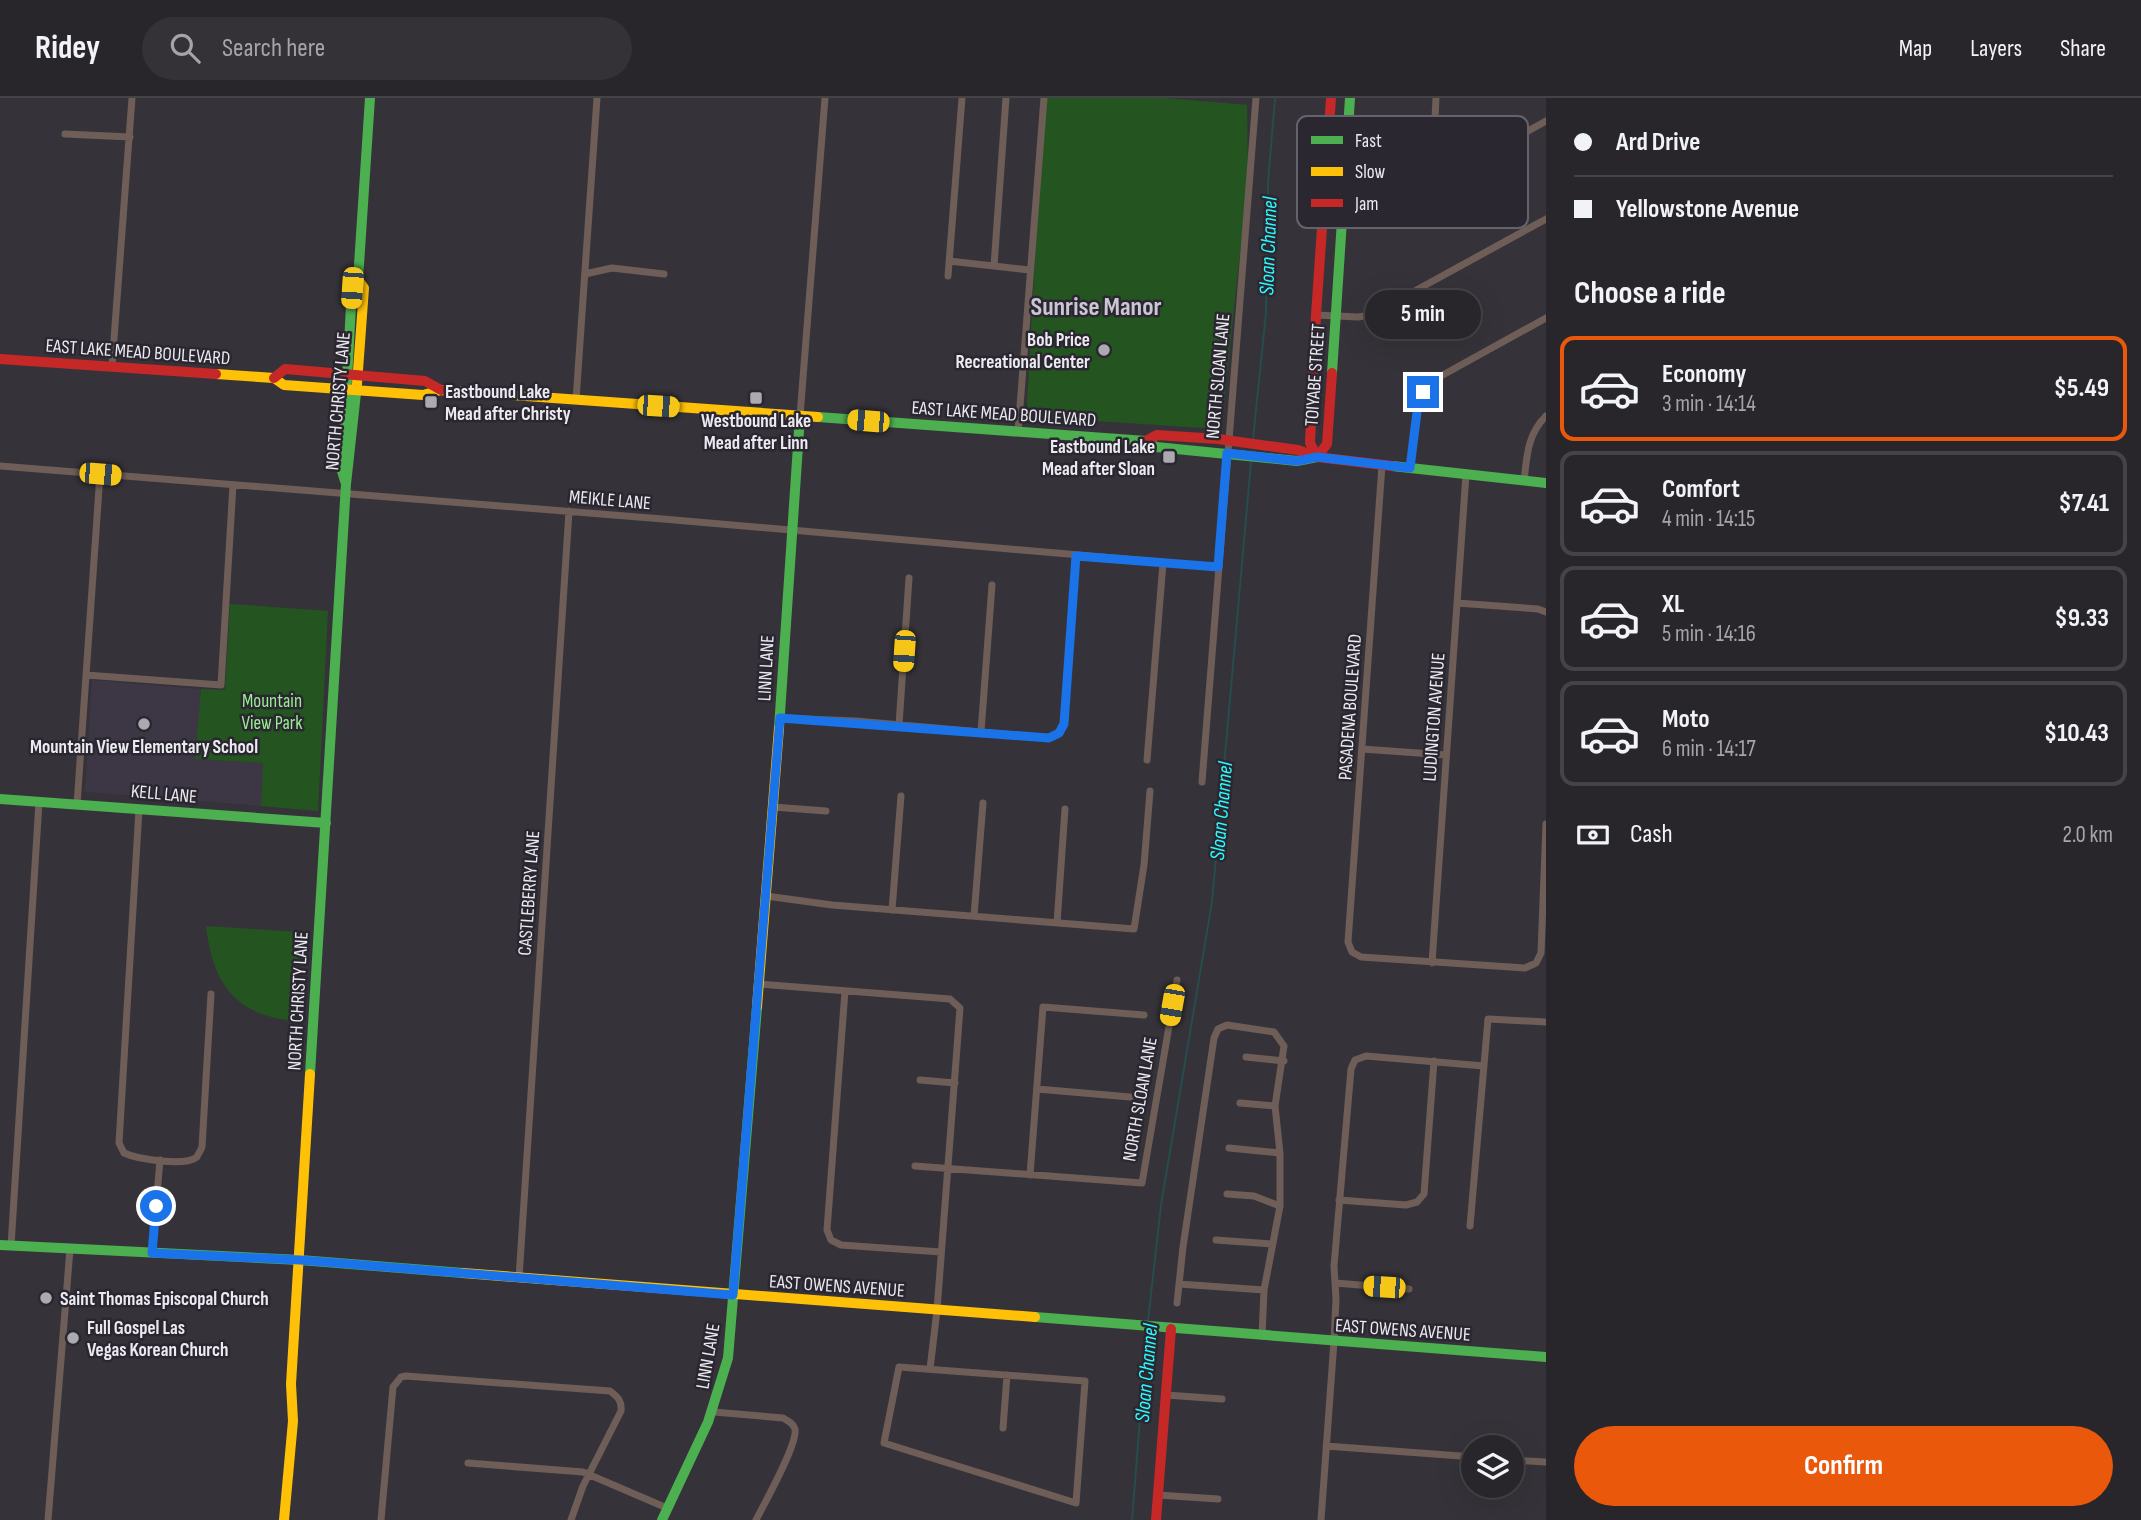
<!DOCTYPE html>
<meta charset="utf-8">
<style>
:root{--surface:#28262b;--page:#343237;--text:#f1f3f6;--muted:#a5a5a9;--line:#444347;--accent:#ea580c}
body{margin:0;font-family:"Sofia Sans Condensed",sans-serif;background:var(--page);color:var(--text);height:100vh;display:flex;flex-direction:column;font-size:26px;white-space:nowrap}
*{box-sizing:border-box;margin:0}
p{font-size:23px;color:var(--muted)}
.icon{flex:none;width:38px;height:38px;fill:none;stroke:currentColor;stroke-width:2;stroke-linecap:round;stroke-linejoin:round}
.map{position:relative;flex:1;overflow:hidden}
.panel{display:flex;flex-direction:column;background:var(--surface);width:595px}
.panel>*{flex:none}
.banner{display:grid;align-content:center;height:154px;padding:0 28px;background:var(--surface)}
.controls{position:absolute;left:1461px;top:1337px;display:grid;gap:14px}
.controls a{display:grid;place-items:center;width:63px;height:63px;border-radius:50%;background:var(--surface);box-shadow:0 7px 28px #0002,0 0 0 2px var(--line);font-size:35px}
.end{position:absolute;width:32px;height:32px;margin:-16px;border:9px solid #1a73e8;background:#fff;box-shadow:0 0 0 4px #fff}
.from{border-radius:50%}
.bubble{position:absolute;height:49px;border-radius:24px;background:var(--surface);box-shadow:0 7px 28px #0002,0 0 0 2px var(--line);font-size:23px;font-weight:700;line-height:49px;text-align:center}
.car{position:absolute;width:21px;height:42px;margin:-21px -10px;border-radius:9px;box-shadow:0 0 5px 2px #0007;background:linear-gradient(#f5c518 24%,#345 0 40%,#f5c518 0 76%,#345 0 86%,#f5c518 0)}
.banner b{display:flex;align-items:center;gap:24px;height:66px;font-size:26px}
.banner b+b{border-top:2px solid var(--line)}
.banner i{width:18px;height:18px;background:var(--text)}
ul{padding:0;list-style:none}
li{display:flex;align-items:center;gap:21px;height:105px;margin:0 14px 10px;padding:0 14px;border:4px solid var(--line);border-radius:14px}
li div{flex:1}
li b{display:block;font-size:26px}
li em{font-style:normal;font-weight:700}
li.active{border-color:var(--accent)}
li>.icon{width:63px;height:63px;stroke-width:1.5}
h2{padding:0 28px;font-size:32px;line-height:84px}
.pay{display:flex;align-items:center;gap:18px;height:77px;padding:0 28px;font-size:26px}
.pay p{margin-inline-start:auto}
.button{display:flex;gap:14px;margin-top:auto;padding:14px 28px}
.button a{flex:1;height:80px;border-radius:42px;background:var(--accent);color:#fff;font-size:28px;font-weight:700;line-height:80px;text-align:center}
header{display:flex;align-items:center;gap:42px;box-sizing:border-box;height:98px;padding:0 35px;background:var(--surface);border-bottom:2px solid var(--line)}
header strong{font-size:33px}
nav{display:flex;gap:38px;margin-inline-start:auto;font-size:24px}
.search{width:490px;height:63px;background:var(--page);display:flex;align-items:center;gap:18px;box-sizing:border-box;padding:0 24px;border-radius:38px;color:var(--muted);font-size:26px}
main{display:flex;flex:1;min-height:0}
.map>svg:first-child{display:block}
.built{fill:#3c3645}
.green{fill:#245520}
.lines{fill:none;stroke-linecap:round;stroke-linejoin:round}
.stream{stroke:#264c4d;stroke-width:2}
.street{stroke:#6e5e57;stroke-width:7}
.fast{stroke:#4caf50;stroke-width:10}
.slow{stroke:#ffc107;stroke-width:10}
.jam{stroke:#c62828;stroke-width:10}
.route{stroke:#1a73e8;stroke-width:9}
.poi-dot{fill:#acaab1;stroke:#2a2731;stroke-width:2.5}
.labels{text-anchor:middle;stroke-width:5;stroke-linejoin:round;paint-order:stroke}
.poi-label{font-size:19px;font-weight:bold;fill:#eceaf1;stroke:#2a2731;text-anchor:start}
.street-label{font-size:19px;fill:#eceaf1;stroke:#2a2731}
.park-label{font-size:19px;fill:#9aed91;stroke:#2a2731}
.water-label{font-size:21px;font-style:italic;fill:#2bfcfe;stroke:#2a2731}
.district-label{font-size:26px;font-weight:bold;fill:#cac6d3;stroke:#2a2731}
.key{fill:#2a2731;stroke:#64626b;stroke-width:2}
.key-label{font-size:19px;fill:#eceaf1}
</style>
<header>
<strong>Ridey</strong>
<div class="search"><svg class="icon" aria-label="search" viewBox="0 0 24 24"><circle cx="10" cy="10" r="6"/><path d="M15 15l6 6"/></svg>Search here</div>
<nav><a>Map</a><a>Layers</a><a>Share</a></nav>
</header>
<main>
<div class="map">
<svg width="1546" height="1422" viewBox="0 0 1546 1422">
<rect width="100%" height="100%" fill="#353339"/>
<path class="built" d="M92 582 201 591 196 660 264 665 261 708 85 694Z"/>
<path class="green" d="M1044 0H1166L1247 7 1248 79 1222 323 1218 331 1036 319 1029 315 1027 305Z
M230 506 328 513 318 713 261 708 263 665 195 661 201 591 225 592Z
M206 828 300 834 295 923C234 917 213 885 206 828Z"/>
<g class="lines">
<path class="stream" d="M1253 341 1266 215 1268 84 1275 0
M1148 1223 1161 1107 1212 804 1251 364
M1132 1422 1147 1232"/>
<path class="street" d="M1436 0 1433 60 1442 81
M65 36 130 39
M1323 114 1370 117 1382 114 1546 23
M949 163 1029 172
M994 168 1006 0
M585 176 612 170 664 176
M948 178 962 0
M1316 217 1358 219 1371 217 1546 121
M112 268 132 0
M576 302 597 0
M800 318 825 0
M1018 334 1044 0
M1382 367 1348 844 1352 854 1361 859 1525 870 1536 865 1541 855 1546 726
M0 368 663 421 1218 469
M1410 370C1414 340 1413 307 1432 283L1546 220
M1524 383C1527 358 1527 337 1546 318
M1457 505 1538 511 1546 514
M86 577 221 587 233 387
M780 620 856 623 1049 640 1059 635 1064 627 1076 458
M899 627 909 480
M981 634 992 487
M1362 651 1446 657
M1147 662 1163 465
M1202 684 1256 0
M77 707 100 376
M773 709 826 713
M139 711 119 1045 124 1055C137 1061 185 1069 197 1059 197 1058 202 1050 202 1049L211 896
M766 798 832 807 1134 831 1144 767 1150 693
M892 812 901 698
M974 818 983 705
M1057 825 1065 711
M1432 865 1466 376
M760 886 950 901 960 910 937 1212 930 1271
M845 893 827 1132 831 1142 841 1147 941 1154
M1246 959 1284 963
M920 982 955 985
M1037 991 1130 999
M1240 1005 1275 1008
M1229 1050 1280 1055
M915 1068 1142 1085 1177 882
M1030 1077 1043 909 1144 917
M1227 1096 1254 1098 1280 1108
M1339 1102 1406 1107 1417 1104 1424 1096 1434 963
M1470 1128 1488 921 1546 924
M1216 1142 1272 1146
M11 1148 39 704
M152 1155 160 1062
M519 1180 569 413
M1335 1185 1409 1191
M1179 1186 1264 1192
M1177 1205 1183 1149 1214 940 1218 931 1227 927 1274 934 1284 948 1275 1008 1280 1055V1108L1264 1192 1262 1238
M899 1269 1085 1283 1076 1405 884 1345Z
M1166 1297 1222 1301
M714 1314 783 1320C788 1323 793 1325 795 1331 798 1346 764 1406 756 1422
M1003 1330 1007 1277
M1326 1348 1474 1359
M1512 1362 1546 1364
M468 1365 583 1374 667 1410
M1158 1397 1218 1401
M48 1422 70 1151
M381 1422 393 1289 401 1279 406 1278 610 1293C618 1299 622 1303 621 1313L583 1388 571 1422
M1321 1422 1334 1243 1336 1201 1334 1168 1351 971 1355 962 1366 958 1484 968"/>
<path class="fast" d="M1332 275 1350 0
M818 319 1146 343 1156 349 1297 363 1317 359
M1392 368 1546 385
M345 383 342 373 352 190 358 182 370 0
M779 630 800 318
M0 701 326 725
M310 976 346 386 357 286
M0 1147 300 1162 463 1175
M1035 1219 1546 1259
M662 1422 708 1324 728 1260 757 909"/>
<path class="slow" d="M216 276 274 280 284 287 423 297 441 292 818 319
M357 286 364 190 358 182
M757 909 779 630
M463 1175 1035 1219
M284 1422 293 1323 291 1286 310 976"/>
<path class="jam" d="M1331 0 1316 217 1310 345 1317 359 1327 346 1332 275
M0 261 216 276
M274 280 285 271 425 283 441 292
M1146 343 1157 337 1218 341 1298 352 1317 359 1392 368
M1156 1422 1171 1231"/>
</g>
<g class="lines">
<path class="route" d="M156 1108 152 1155 300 1162 733 1197 780 620 1049 640 1059 635 1064 626 1076 458 1218 469 1227 355 1297 363 1317 359 1410 370 1418 306 1423 294"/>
</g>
<g class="poi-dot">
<circle cx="1104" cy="252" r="7"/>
<rect x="749" y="293" width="14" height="14" rx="3.5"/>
<rect x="424" y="297" width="14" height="14" rx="3.5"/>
<rect x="1162" y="352" width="14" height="14" rx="3.5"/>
<circle cx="144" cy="626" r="7"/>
<circle cx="46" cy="1200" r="7"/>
<circle cx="73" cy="1240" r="7"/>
</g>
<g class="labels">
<g class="poi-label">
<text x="1090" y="248" text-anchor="end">Bob Price<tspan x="1090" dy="22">Recreational Center</tspan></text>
<text x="445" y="300">Eastbound Lake<tspan x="445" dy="22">Mead after Christy</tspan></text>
<text x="756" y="329" text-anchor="middle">Westbound Lake<tspan x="756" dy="22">Mead after Linn</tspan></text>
<text x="1155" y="355" text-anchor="end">Eastbound Lake<tspan x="1155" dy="22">Mead after Sloan</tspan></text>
<text x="144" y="655" text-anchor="middle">Mountain View Elementary School</text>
<text x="60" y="1207">Saint Thomas Episcopal Church</text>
<text x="87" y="1236">Full Gospel Las<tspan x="87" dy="22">Vegas Korean Church</tspan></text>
</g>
<g class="street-label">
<text transform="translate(138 253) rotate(4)" y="7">EAST LAKE MEAD BOULEVARD</text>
<text transform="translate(1314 277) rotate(-86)" y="7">TOIYABE STREET</text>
<text transform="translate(1217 278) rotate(-85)" y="7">NORTH SLOAN LANE</text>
<text transform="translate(337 303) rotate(-85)" y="7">NORTH CHRISTY LANE</text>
<text transform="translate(1004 315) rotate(4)" y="7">EAST LAKE MEAD BOULEVARD</text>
<text transform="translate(610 401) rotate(5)" y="7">MEIKLE LANE</text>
<text transform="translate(765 570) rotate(-87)" y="7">LINN LANE</text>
<text transform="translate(1349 609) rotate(-86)" y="7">PASADENA BOULEVARD</text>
<text transform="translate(1433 619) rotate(-86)" y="7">LUDINGTON AVENUE</text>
<text transform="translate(164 695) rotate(5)" y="7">KELL LANE</text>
<text transform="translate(528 795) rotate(-86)" y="7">CASTLEBERRY LANE</text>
<text transform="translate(297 903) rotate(-87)" y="7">NORTH CHRISTY LANE</text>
<text transform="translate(1139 1001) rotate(-80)" y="7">NORTH SLOAN LANE</text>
<text transform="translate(837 1187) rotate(4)" y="7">EAST OWENS AVENUE</text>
<text transform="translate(1403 1231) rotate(4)" y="7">EAST OWENS AVENUE</text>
<text transform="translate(707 1258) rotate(-80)" y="7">LINN LANE</text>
</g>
<g class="park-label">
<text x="272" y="609">Mountain<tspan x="272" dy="22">View Park</tspan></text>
</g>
<g class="water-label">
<text transform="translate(1268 148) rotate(-88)" y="7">Sloan Channel</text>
<text transform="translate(1221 713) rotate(-85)" y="7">Sloan Channel</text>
<text transform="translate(1146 1275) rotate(-85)" y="7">Sloan Channel</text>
</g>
<g class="district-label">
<text x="1096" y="217">Sunrise Manor</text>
</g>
</g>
<rect x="1297" y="18" width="231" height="112" rx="10" class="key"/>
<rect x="1311" y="38" width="32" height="8" fill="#4caf50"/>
<rect x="1311" y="69" width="32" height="9" fill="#ffc107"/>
<rect x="1311" y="101" width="32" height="8" fill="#c62828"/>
<g class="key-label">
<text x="1355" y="49">Fast</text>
<text x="1355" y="80">Slow</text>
<text x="1355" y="112">Jam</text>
</g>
</svg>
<div class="controls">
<a><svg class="icon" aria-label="layers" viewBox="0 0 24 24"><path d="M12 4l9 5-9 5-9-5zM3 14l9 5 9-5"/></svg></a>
</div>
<i class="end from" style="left:156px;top:1108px"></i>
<i class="end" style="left:1423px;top:294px"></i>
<div class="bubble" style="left:1365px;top:192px;width:116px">5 min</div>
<i class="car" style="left:352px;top:190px;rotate:184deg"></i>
<i class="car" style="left:658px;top:308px;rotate:94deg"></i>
<i class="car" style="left:868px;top:323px;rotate:275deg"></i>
<i class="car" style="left:100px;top:376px;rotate:95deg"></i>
<i class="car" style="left:904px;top:553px;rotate:184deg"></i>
<i class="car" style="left:1172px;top:907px;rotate:190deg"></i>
<i class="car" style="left:1384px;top:1189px;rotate:274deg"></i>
</div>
<section class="panel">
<div class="banner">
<b><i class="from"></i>Ard Drive</b>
<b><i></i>Yellowstone Avenue</b>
</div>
<h2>Choose a ride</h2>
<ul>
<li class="active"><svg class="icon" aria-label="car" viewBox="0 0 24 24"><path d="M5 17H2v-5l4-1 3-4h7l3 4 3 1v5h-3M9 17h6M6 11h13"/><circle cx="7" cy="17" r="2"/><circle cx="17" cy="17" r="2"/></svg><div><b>Economy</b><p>3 min · 14:14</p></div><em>$5.49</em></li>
<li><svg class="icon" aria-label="car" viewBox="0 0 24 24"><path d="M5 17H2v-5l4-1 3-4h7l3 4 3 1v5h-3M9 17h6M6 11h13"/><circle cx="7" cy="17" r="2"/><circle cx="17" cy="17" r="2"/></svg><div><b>Comfort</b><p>4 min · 14:15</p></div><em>$7.41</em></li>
<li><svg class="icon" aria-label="car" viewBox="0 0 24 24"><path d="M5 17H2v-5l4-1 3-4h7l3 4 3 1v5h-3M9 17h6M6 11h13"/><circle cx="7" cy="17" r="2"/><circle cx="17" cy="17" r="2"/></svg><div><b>XL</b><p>5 min · 14:16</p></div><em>$9.33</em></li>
<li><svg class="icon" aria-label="car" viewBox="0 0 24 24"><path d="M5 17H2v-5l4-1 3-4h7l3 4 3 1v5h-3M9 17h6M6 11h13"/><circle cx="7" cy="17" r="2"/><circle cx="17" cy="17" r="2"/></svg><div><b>Moto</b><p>6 min · 14:17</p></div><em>$10.43</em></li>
</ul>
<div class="pay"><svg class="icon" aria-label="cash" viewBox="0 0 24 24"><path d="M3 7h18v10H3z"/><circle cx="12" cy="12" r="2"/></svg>Cash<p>2.0 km</p></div>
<div class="button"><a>Confirm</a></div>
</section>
</main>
